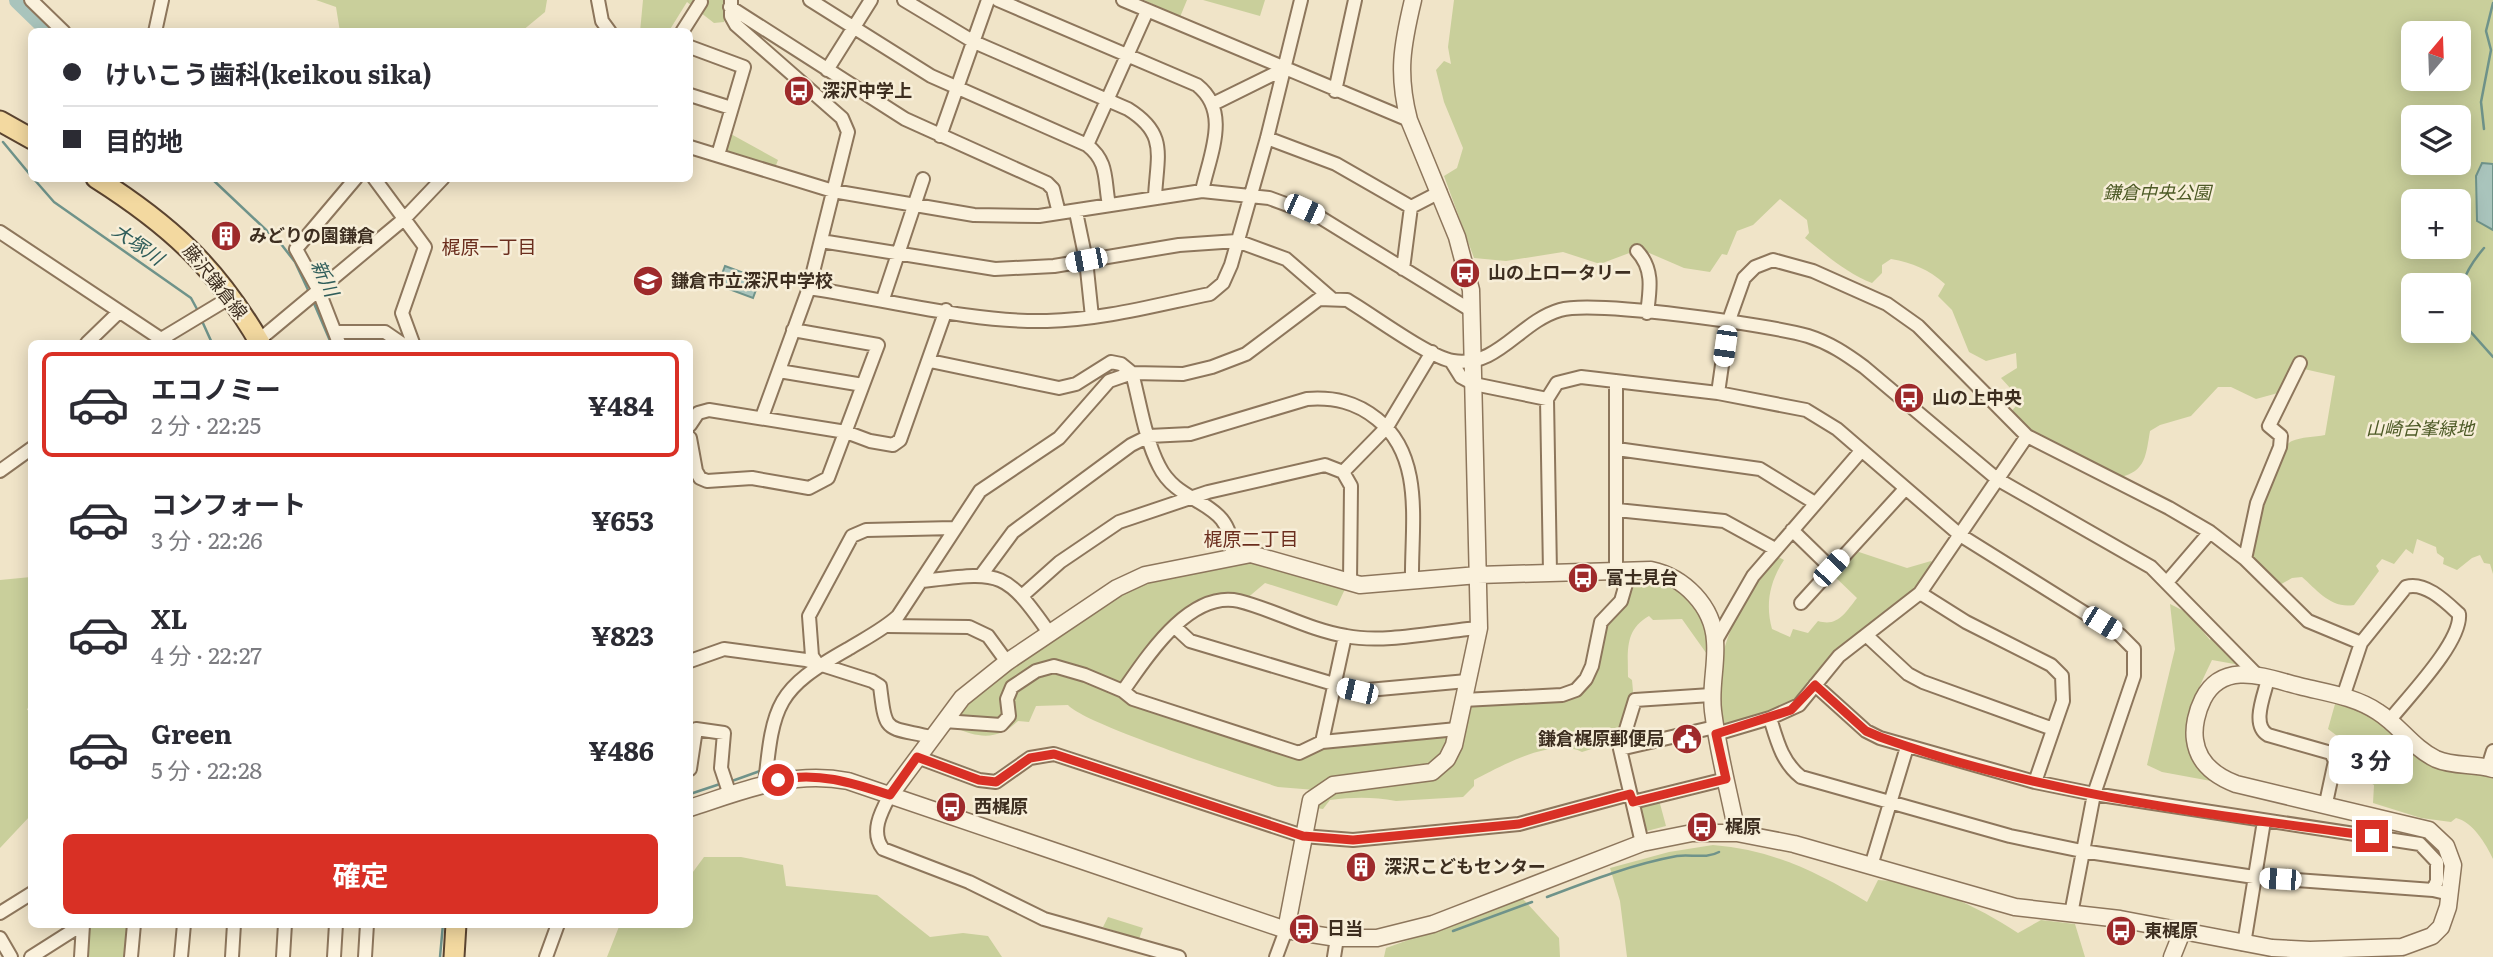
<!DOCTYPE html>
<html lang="ja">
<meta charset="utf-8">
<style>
:root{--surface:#fff;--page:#f7f7f7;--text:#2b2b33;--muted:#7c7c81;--line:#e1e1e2;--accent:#d93025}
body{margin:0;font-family:Literata,"Noto Sans JP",serif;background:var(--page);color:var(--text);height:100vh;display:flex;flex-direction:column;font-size:26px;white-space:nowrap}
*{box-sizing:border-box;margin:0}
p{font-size:23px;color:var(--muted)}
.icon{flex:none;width:38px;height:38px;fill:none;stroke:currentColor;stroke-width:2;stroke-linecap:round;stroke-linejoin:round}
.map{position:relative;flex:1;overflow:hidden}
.details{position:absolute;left:28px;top:340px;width:665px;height:588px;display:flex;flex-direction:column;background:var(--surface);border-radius:10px;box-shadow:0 4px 18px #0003}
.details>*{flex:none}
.hud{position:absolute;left:28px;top:28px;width:665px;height:154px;border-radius:10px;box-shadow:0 4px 18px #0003;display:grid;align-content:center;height:154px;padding:0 35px;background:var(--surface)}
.needle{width:46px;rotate:19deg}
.controls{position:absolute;left:2401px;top:21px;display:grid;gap:14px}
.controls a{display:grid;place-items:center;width:70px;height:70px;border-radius:10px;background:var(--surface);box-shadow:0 4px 18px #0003;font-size:35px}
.end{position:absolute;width:32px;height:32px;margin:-16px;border:9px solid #d93025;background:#fff;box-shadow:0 0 0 4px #fff}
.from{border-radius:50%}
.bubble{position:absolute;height:49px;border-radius:10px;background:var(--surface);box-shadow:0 4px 18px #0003;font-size:23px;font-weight:700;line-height:49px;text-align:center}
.car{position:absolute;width:21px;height:42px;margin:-21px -10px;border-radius:9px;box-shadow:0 0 5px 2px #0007;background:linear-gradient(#fff 24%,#345 0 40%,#fff 0 76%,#345 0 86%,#fff 0)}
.hud b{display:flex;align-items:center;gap:24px;height:66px;font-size:26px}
.hud b+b{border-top:2px solid var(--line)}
.hud i{width:18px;height:18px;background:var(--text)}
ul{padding:12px 0 0;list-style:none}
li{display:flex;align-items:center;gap:21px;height:105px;margin:0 14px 10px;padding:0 21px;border:4px solid transparent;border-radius:10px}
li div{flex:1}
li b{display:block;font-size:26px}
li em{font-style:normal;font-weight:700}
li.on{border-color:var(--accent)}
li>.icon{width:63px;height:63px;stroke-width:1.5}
.button{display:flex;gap:14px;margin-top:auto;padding:14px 35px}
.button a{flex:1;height:80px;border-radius:10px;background:var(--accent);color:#fff;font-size:28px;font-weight:700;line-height:80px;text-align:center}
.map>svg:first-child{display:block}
.green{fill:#c9cf9b;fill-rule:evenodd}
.water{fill:#a9c4bc;stroke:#6f938a;stroke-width:2}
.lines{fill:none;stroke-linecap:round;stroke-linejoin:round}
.stream{stroke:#6f938a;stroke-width:2.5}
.river{stroke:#a9c4bc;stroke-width:18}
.minor-casing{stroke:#8d765c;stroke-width:16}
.tertiary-casing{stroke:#8d765c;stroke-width:19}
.primary-casing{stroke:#5b4430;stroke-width:23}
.minor{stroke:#faf1dc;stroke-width:12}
.tertiary{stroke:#faf1dc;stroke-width:16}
.primary{stroke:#f3d9a0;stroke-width:19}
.route{stroke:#d93025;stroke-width:9}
.labels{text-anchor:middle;stroke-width:5;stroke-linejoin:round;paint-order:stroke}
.poi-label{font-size:18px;font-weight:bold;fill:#3d2e20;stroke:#f7eed8;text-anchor:start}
.park-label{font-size:18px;font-style:italic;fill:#4d5a26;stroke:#f7eed8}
.street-label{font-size:18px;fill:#3d2e20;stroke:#f7eed8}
.water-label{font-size:19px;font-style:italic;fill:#2f5d5a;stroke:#f7eed8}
.neighbourhood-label{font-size:19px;fill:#6b2e1e;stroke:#f7eed8}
</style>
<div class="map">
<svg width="2493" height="957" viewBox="0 0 2493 957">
<rect width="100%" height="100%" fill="#f0e4c8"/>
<path class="green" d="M316 0H547L545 12 522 31 340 32 336 7Z
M643 0H724V22L714 23 687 2 669 31 640 32Z
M1144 0H1187L1180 17Z
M1203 0H1265L1260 16Z
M1454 0H2493V574L2490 564 2484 563 2480 555 2472 558 2457 570 2443 564 2444 558 2437 553 2436 547 2417 539 2413 554 2406 549 2394 564 2382 559 2376 566 2379 571 2354 605C2331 609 2317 590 2302 577L2292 578 2276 587 2252 557C2255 533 2271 451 2292 441 2301 437 2315 437 2325 435L2335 376 2304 369 2293 389 2256 399 2231 387H2218L2191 416 2160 425 2150 431C2146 454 2146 472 2120 477L2029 433 2010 413 2021 400 2001 378 2017 368 2016 353 1986 361 1969 352 1952 310 1938 296 1945 284C1928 269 1913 263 1891 259L1882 265V273L1872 283C1848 274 1826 255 1805 238L1809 233 1807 220 1780 199 1753 225 1737 231 1727 255 1722 254 1710 272 1684 268 1640 249 1600 264 1563 252 1506 261 1474 258 1444 176 1457 168 1463 148 1444 102 1436 70 1444 61 1451 64 1448 47ZM2413 33H2459V79H2413ZM2413 117H2459V163H2413ZM2413 201H2459V247H2413ZM2413 285H2459V331H2413Z
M729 133 778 160 775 168 723 152Z
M1859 552 1907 568 1931 561 1934 564 1918 586 1841 647 1795 703 1781 711 1721 724C1708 659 1738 605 1775 555L1784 560C1770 581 1765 604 1772 629L1790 637 1793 629 1808 633 1818 621C1838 627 1845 613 1857 598L1832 574 1846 557Z
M1242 562H1264L1345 589 1337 606 1265 583 1245 600 1204 602 1123 683 1117 685 1077 667 1017 679 1003 719 954 716 972 695 1122 591 1143 582Z
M1633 576C1684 580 1706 607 1709 657L1682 619 1653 620 1649 616C1624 630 1628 652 1628 677L1632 680 1633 691 1616 745H1604L1582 752C1553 737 1501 766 1474 780V786L1463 797 1396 801C1373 797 1355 797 1330 800L1323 809 1315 808 1332 791 1431 778 1471 704 1577 693 1599 638Z
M31 577 32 697 27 710 32 711 31 815 0 848V580Z
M2170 604 2188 613 2210 640 2213 634 2240 665 2212 660C2188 709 2179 733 2211 781L2162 772 2147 765 2175 649Z
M1064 670 1264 746 1314 748 1450 735V744L1431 768 1315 790 1278 787C1244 776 1084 724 1068 705L1036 706 1029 722 1018 721C998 740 980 739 954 727L992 729C1014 698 1020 672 1064 670Z
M2335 704 2363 711 2475 772 2493 776V859C2486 844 2473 822 2456 818L2451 822 2421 818 2373 803 2374 785 2362 778 2366 764 2353 748 2328 729Z
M1659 800 1666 826 1643 832 1637 809 1640 805Z
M1713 845C1773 850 1817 872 1867 902L1878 880C1929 883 1975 905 2018 933L2041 920 2075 924 2085 957H1627L1620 901 1610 868 1669 852Z
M704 857H741L783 865 786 886 877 895 930 937 963 933 988 936 1002 957H607L620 924H690V876Z
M1523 899 1559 938 1560 957H1384L1386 948Z
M1108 917 1143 928 1139 939 1103 927Z
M91 924H129L127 957H84L87 927Z"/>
<path class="water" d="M2482 163 2493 164V230L2477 221 2476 176Z
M725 266 760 279 753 298 718 285Z"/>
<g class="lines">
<path class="stream" d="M2484 129 2481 102 2491 50 2486 31 2493 3
M3 142 32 177
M33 178 54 202 191 298 198 311
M211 178 281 244 295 262 309 292
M2484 248C2461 275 2460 287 2461 321L2493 357
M313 301 331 343
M202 321 212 343
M732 781 760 771
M690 794 723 783
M1547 897C1589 881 1633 864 1677 856 1690 854 1707 859 1719 852
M1453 931 1532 902
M440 957 443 924"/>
<path class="river" d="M18 0 51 32"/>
<g class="minor-casing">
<path id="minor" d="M31 0 64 32
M598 0 602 21 610 32
M731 0V16L736 25 842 118 848 132 809 288 762 417
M810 0 931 76 1087 145C1109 162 1104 180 1109 205
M904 0 974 42 1128 109C1168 134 1157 155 1155 197
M998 0 1197 85C1231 112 1210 154 1202 191
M1123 0 1409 120
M730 7 905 119 1047 183 1053 189 1059 213
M155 32 162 0
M682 32 701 2
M690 47 744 67 718 155
M827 70 871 0
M1335 91 1355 0
M690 95 731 108
M1215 103 1284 69
M940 136 988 0
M1267 138 1336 164 1411 207
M1087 145 1147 11
M690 147 833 191 974 215 1039 216 1202 191 1269 198 1318 216 1472 311
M374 178 425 247 402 313 413 343
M1076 212 1086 260 1092 317
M0 232 167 343
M821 241 995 269 1054 266 1179 245 1237 241 1286 259 1331 298
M1637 251C1654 269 1650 290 1647 313
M1403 269 1411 207 1440 192
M809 288C883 299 973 323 1047 321 1101 320 1156 305 1210 294L1223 283 1231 265 1267 138 1301 0
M883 299 923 179
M335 332H385L401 343
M163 338 231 297
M259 340 404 219 443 178
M87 343 119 312
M339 343 318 289 296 249 356 178
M930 361 1059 388 1076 384 1111 362 1121 364 1132 373C1140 403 1145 439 1159 466 1180 509 1234 497 1232 556
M1451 361 1461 377 1474 384 1547 399 1557 383 1581 377 1718 393 1806 410 1837 429 1960 535 2120 635 2134 649V676L2094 794 2071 914
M779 371 863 385
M1616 381V570
M1718 393 1728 323 1744 278 1755 267 1773 260 1813 271 1887 304 1918 326 2027 436 2169 508 2210 532 2245 559 2308 621 2361 643
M1547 399 1550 572
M690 425 698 413 709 410 846 432 870 441 893 445 900 440 946 310
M690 438 696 471 700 478 707 481 752 478 809 488 828 478 878 345 793 330
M1617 449 1760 469 1815 503
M0 471 32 448
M1343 472 1387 427 1432 352
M1617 510 1724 521 1775 549
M1792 530 1831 568
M2245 559 2257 503 2280 447 2281 436 2269 426 2300 363
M982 574 1013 532 1131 445 1149 436 1190 434 1307 399C1334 397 1356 402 1377 419 1425 457 1411 526 1412 581
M922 581C1000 572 1004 568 1050 634
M2168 581 2210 532
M1920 593 1966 622 2051 665 2062 676 2063 701 2035 782
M1023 595 1060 562 1119 522 1208 492 1325 465 1343 472 1351 486 1350 583
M1801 603 1905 489
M888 626 969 627 988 636 1007 662
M1175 627 1190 641 1357 691 1467 681
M1866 635 1908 674 1923 682 2053 729
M1715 642 1753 576 1861 451
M690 661 724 649 806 660 872 681 880 686C886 735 885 726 931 737
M819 666 812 656 809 616 852 536 866 530 954 528
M2268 679C2264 696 2251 725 2268 735L2331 753 2335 761 2326 803
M1815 685 1866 731 1880 738 2035 782 2094 794 2420 844 2437 862V881L2433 890
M1123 691C1147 657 1189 590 1239 601 1275 610 1309 630 1346 636 1385 644 1439 631 1479 628
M2343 697 2361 643 2406 587C2425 581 2446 602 2459 614 2462 642 2407 698 2389 721
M1463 700 1562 695 1576 690 1586 679 1592 666 1601 622 1621 601 1630 570
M1770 718C1777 741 1782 762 1801 777L2010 836 2082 851 2254 877 2433 890 2450 894
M944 721 1001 725 1009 716 1007 699 1012 687 1036 671 1054 666 1085 675 1123 691 1133 699 1299 753 1322 742 1457 729
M1716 734 1770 718 1799 705 1839 656 1920 593 2027 436
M1322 742 1345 636
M1620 749 1715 727
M917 757 979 780 996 782 1030 758 1054 754 1303 836 1353 840 1519 824 1630 794
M2488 767 2493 751
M690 769 696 729 724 733 721 768 730 795
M765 784C773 703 777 689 848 649 866 638 884 629 898 616L980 491 1059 438 1109 381 1132 373 1183 374 1212 367 1246 354 1319 299 1347 300C1371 314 1430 358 1453 361 1498 368 1519 322 1560 310 1594 300 1771 325 1808 336 1830 343 1846 354 1864 367L1997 479 2151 567 2258 676
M890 795C881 812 870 832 883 849L969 882 1044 919 1179 957
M1633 802 1726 779
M1642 843 1620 749 1635 700 1711 695
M1871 866 1907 747
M0 913 32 893
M0 938 11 957
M2244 944 2264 821
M31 957 83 924
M81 957 83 925
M131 957 134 924
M181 957 184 924
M232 957 234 924
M283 957 285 924
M334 957 336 924
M365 957 367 924
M546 957 558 924
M1276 957 1286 930
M1334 957 1337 938"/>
</g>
<g class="tertiary-casing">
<path id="tertiary" d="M890 795 962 698 1007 662 1117 588 1145 575 1251 554 1360 585 1478 575 1651 570C1684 577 1713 606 1715 641 1717 664 1710 687 1713 711 1718 752 1729 792 1737 833
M690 808C742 791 791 770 848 781L1286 930 1337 938H1377L1433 924 1642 843 1692 833H1737L1794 844 2015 907 2120 919 2272 948 2310 950 2402 947 2432 936 2441 927 2448 907 2453 865 2446 846 2429 830 2236 784C2215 776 2198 763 2195 740 2193 727 2197 711 2203 699 2224 658 2269 679 2303 687 2328 693 2356 697 2378 712 2399 725 2413 748 2436 759 2454 767 2474 763 2493 769
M1286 930 1311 800 1333 785 1432 772 1447 759 1454 745 1479 628 1471 290 1457 237 1409 120C1397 74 1402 46 1413 0
M2172 957 2182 932"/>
</g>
<g class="primary-casing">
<path id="primary" d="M0 121 32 139
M96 178C170 225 216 267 260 343
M454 957 456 924"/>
</g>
<use href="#minor" class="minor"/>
<use href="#tertiary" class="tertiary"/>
<use href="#primary" class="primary"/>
</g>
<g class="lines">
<path class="route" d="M778 780C817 771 853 783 890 795L917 757 979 780 996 782 1030 758 1054 754 1303 836 1353 840 1519 824 1630 794 1633 802 1726 779 1716 734 1791 710 1815 685 1866 731 1880 737C2038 794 2207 814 2372 836"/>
</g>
<defs>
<g id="bus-disc" transform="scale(1.575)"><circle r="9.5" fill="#9e2a2b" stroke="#f7eed8"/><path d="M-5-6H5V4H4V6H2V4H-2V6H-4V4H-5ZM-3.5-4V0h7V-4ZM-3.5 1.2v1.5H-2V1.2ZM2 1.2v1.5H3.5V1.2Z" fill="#fff"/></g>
<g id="building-disc" transform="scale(1.575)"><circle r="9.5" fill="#9e2a2b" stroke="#f7eed8"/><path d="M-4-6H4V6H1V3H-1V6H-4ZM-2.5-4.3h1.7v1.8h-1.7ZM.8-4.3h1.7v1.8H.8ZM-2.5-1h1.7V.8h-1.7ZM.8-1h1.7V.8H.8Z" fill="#fff"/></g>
<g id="school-disc" transform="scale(1.575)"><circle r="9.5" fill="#9e2a2b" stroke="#f7eed8"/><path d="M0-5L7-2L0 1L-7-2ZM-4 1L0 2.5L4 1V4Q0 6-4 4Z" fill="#fff"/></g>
<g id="civic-disc" transform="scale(1.575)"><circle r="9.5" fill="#9e2a2b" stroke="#f7eed8"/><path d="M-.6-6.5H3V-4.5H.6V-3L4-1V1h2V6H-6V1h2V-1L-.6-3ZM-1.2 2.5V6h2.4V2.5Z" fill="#fff"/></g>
</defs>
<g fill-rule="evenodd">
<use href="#bus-disc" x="799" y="91"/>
<use href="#building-disc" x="226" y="236"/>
<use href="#bus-disc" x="1465" y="273"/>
<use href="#school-disc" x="648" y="281"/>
<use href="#bus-disc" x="1909" y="398"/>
<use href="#bus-disc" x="1583" y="578"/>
<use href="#civic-disc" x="1687" y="739"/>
<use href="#bus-disc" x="951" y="807"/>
<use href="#bus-disc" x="1702" y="827"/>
<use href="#building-disc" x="1361" y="867"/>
<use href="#bus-disc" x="1304" y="929"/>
<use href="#bus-disc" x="2121" y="931"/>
</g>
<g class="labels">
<g class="poi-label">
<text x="822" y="97">深沢中学上</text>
<text x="249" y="242">みどりの園鎌倉</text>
<text x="1488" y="279">山の上ロータリー</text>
<text x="671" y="287">鎌倉市立深沢中学校</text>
<text x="1932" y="404">山の上中央</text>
<text x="1606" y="584">富士見台</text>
<text x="1664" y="745" text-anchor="end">鎌倉梶原郵便局</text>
<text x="974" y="813">西梶原</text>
<text x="1725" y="833">梶原</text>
<text x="1384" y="873">深沢こどもセンター</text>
<text x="1327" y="935">日当</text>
<text x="2144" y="937">東梶原</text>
</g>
<g class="park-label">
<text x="2157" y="199">鎌倉中央公園</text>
<text x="2420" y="435">山崎台峯緑地</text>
</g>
<g class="street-label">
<text transform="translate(215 282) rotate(51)" y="6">藤沢鎌倉線</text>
</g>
<g class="water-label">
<text transform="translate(138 244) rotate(35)" y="7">大塚川</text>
<text transform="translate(325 278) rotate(65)" y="7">新川</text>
</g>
<g class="neighbourhood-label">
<text x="489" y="254">梶原一丁目</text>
<text x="1251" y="546">梶原二丁目</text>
</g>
</g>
</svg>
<div class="controls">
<a><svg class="needle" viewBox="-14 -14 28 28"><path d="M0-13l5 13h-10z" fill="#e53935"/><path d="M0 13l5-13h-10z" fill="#7c7c81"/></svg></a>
<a><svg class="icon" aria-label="layers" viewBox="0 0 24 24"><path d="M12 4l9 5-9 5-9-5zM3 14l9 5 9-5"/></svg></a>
<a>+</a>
<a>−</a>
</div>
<i class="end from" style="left:778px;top:780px"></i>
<i class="end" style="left:2372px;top:836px"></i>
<div class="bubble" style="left:2329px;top:735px;width:84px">3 分</div>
<i class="car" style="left:1304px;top:209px;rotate:114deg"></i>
<i class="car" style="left:1086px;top:260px;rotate:259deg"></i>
<i class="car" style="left:1725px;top:346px;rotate:188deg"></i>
<i class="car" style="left:1831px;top:568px;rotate:43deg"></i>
<i class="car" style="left:2102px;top:623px;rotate:122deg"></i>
<i class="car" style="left:1357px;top:691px;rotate:283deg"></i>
<i class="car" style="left:2280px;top:879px;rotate:274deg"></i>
<div class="hud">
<b><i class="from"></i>けいこう歯科(keikou sika)</b>
<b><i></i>目的地</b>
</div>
<section class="details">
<ul>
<li class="on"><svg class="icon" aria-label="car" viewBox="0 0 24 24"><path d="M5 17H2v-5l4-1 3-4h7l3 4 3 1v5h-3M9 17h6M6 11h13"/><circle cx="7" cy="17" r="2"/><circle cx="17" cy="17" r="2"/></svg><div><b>エコノミー</b><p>2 分 · 22:25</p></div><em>¥484</em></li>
<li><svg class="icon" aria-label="car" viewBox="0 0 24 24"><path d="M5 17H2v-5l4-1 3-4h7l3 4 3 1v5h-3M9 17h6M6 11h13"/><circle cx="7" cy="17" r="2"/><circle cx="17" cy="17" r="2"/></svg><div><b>コンフォート</b><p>3 分 · 22:26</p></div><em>¥653</em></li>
<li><svg class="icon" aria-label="car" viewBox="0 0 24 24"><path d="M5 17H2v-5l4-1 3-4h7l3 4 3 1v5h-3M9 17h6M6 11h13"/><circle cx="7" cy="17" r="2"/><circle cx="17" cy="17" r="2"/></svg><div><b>XL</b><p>4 分 · 22:27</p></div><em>¥823</em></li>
<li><svg class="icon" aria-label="car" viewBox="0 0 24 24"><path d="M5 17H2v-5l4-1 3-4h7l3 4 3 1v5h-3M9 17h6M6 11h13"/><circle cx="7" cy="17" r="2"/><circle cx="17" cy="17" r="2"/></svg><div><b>Green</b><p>5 分 · 22:28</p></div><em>¥486</em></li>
</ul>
<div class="button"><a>確定</a></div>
</section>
</div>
